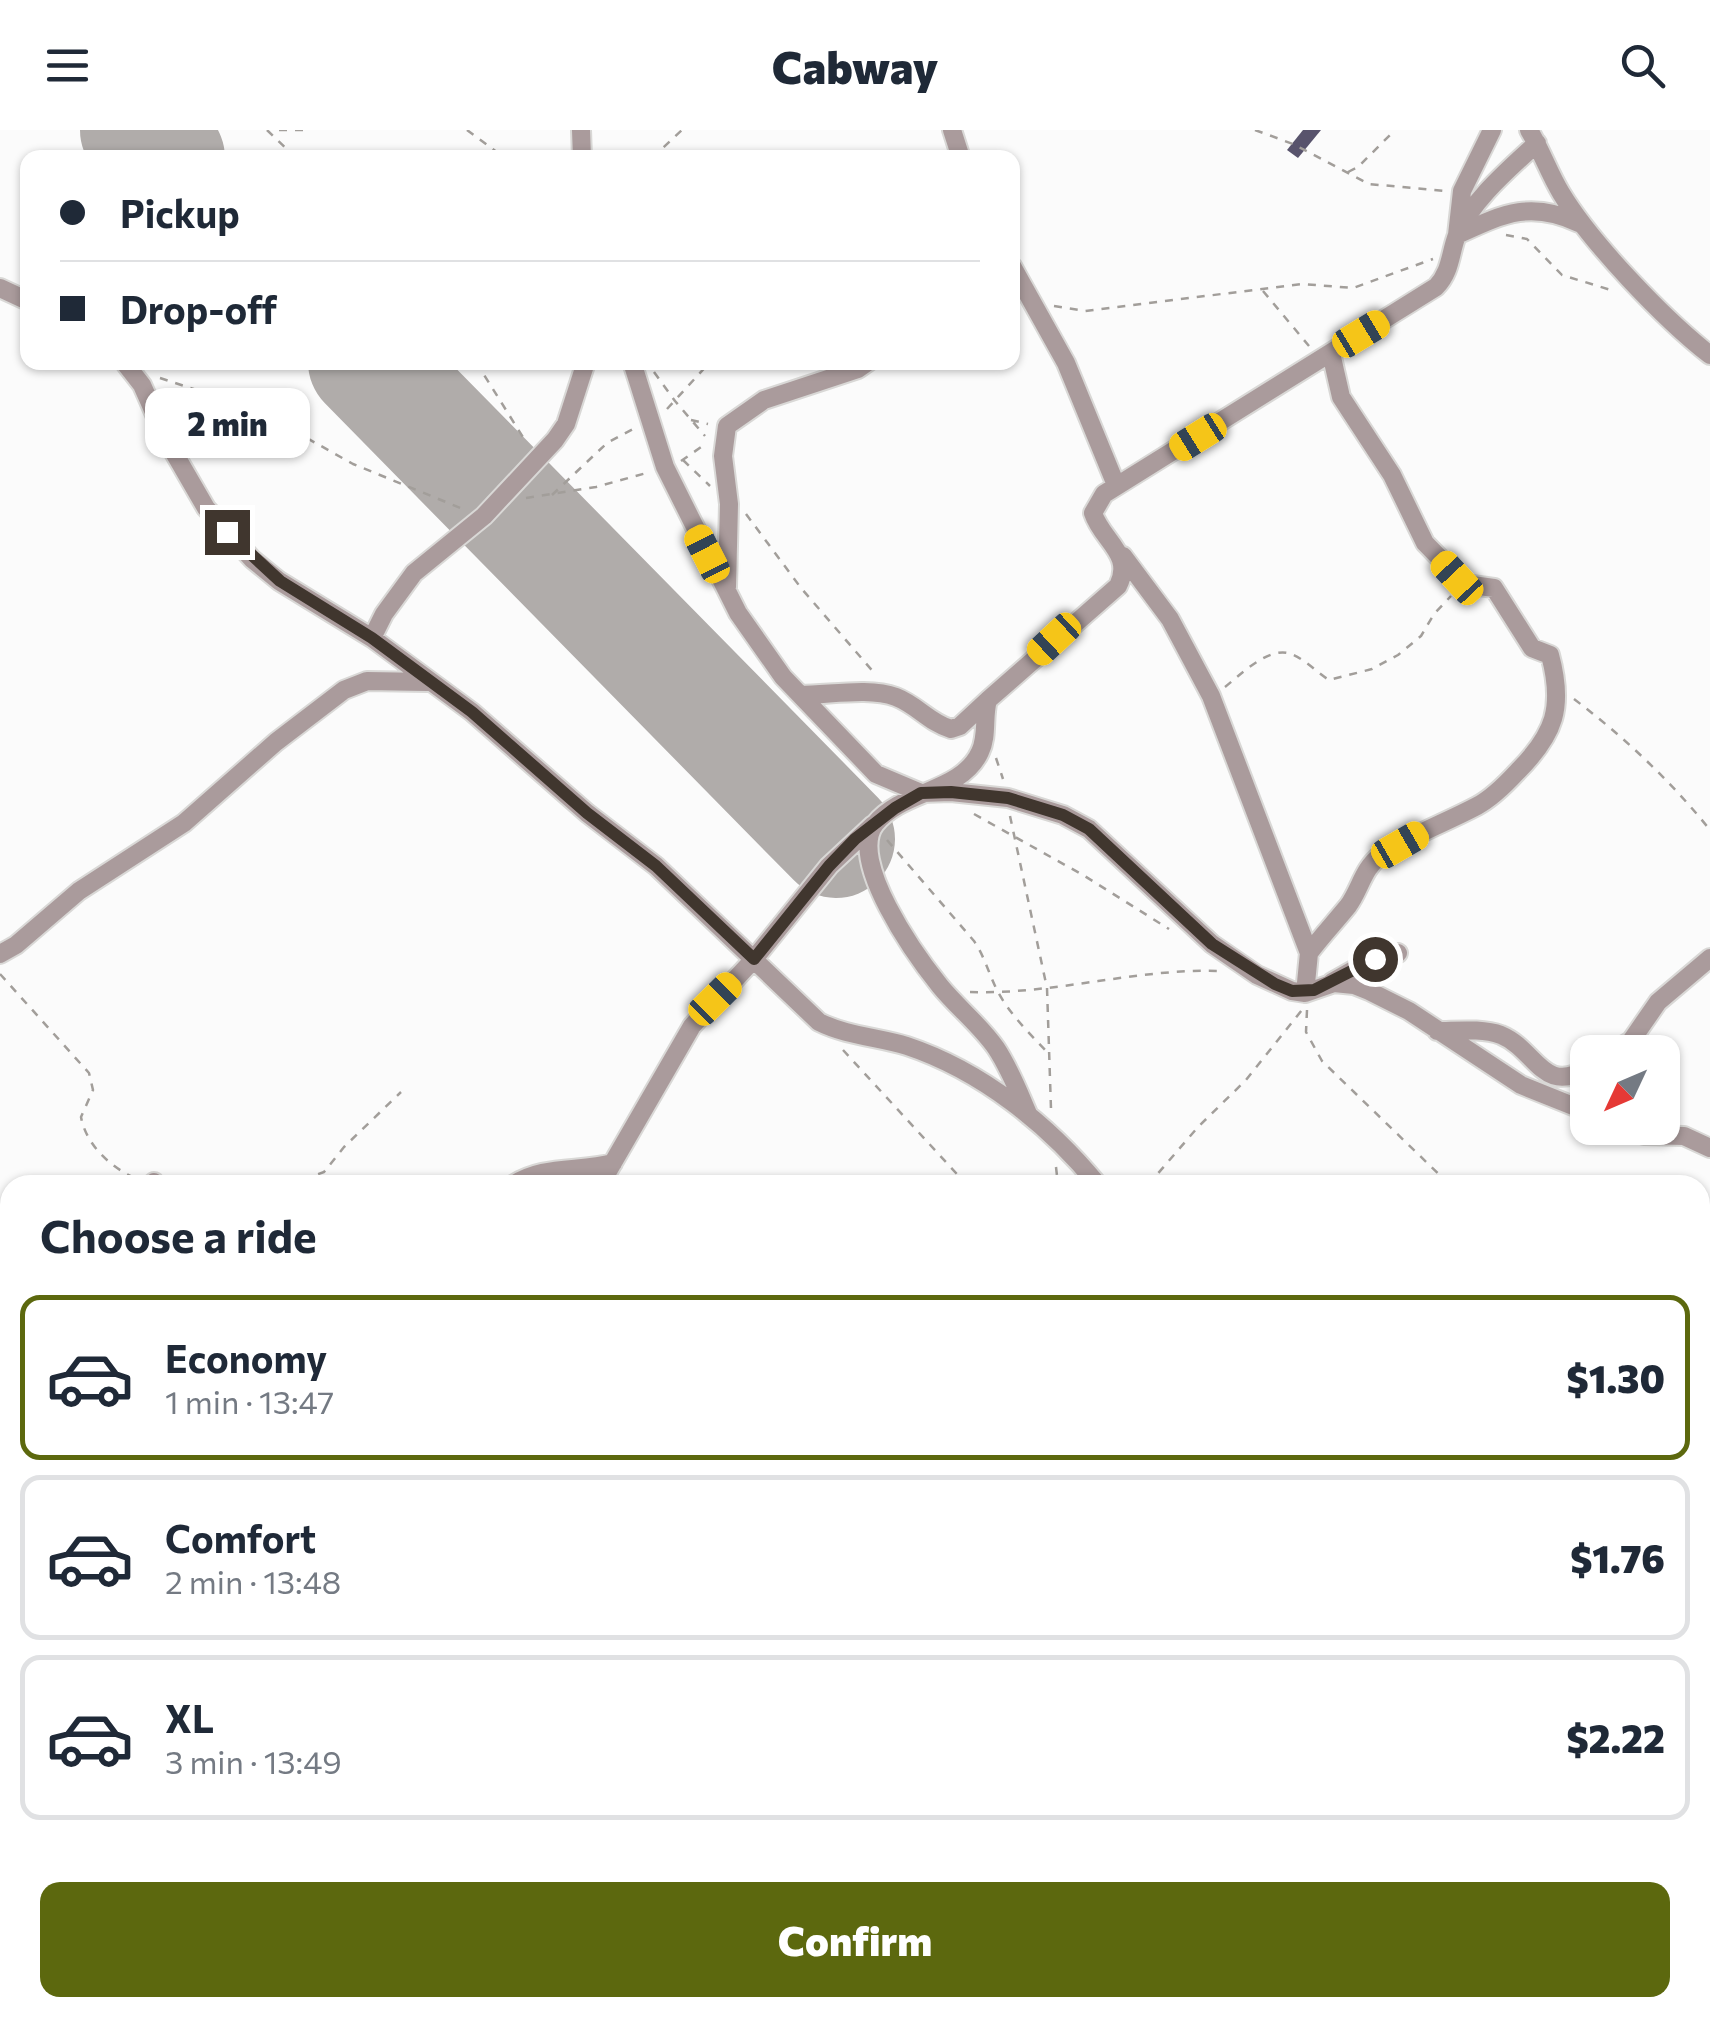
<!DOCTYPE html>
<meta charset="utf-8">
<style>
:root{--surface:#fff;--page:#f6f6f7;--text:#1f2937;--muted:#747a83;--line:#e0e1e3;--accent:#5c680e}
body{margin:0;font-family:Commissioner,sans-serif;background:var(--page);color:var(--text);height:100vh;display:flex;flex-direction:column;font-size:38px;white-space:nowrap}
*{box-sizing:border-box;margin:0}
p{font-size:32px;color:var(--muted)}
.icon{flex:none;width:55px;height:55px;fill:none;stroke:currentColor;stroke-width:2;stroke-linecap:round;stroke-linejoin:round}
.map{position:relative;flex:1;overflow:hidden}
.drawer{position:absolute;left:0px;top:1045px;width:1710px;height:842px;display:flex;flex-direction:column;background:var(--surface);border-radius:30px 30px 0 0;box-shadow:0 2px 8px #0004}
.drawer>*{flex:none}
.banner{position:absolute;left:20px;top:20px;width:1000px;height:220px;border-radius:20px;box-shadow:0 2px 8px #0004;display:grid;align-content:center;height:220px;padding:0 40px;background:var(--surface)}
.needle{width:65px;rotate:226deg}
.controls{position:absolute;left:1570px;top:905px;display:grid;gap:20px}
.controls a{display:grid;place-items:center;width:110px;height:110px;border-radius:20px;background:var(--surface);box-shadow:0 2px 8px #0004;font-size:50px}
.end{position:absolute;width:45px;height:45px;margin:-22px;border:12px solid #40362e;background:#fff;box-shadow:0 0 0 5px #fff}
.from{border-radius:50%}
.bubble{position:absolute;height:70px;border-radius:20px;background:var(--surface);box-shadow:0 2px 8px #0004;font-size:32px;font-weight:800;line-height:70px;text-align:center}
.car{position:absolute;width:30px;height:60px;margin:-30px -15px;border-radius:12px;box-shadow:0 0 8px 2px #0007;background:linear-gradient(#f5c518 24%,#345 0 40%,#f5c518 0 76%,#345 0 86%,#f5c518 0)}
.banner b{display:flex;align-items:center;gap:35px;height:95px;font-size:38px}
.banner b+b{border-top:2px solid var(--line)}
.banner i{width:25px;height:25px;background:var(--text)}
ul{padding:0;list-style:none}
li{display:flex;align-items:center;gap:30px;height:165px;margin:0 20px 15px;padding:0 20px;border:5px solid var(--line);border-radius:20px}
li div{flex:1}
li b{display:block;font-size:38px}
li em{font-style:normal;font-weight:800}
li.on{border-color:var(--accent)}
li>.icon{width:90px;height:90px;stroke-width:1.5}
h2{padding:0 40px;font-size:45px;line-height:120px}
.action{display:flex;gap:20px;margin-top:auto;padding:20px 40px}
.action a{flex:1;height:115px;border-radius:20px;background:var(--accent);color:#fff;font-size:40px;font-weight:800;line-height:115px;text-align:center}
header{display:flex;justify-content:space-between;align-items:center;height:130px;padding:0 40px;background:var(--surface);font-size:45px;font-weight:800}
.map>svg:first-child{display:block}
.lines{fill:none;stroke-linecap:round;stroke-linejoin:round}
.runway{stroke:#b0acaa;stroke-width:118}
.building{fill:#58536c}
.minor-casing{stroke:#d9d8d6;stroke-width:22}
.path{stroke:#a29e9a;stroke-width:2.5;stroke-dasharray:8 8;stroke-linecap:butt}
.minor{stroke:#aa9b9c;stroke-width:18}
.route{stroke:#40362e;stroke-width:12}
</style>
<header><svg class="icon" aria-label="menu" viewBox="0 0 24 24"><path d="M4 6h16M4 12h16M4 18h16"/></svg>Cabway<svg class="icon" aria-label="search" viewBox="0 0 24 24"><circle cx="10" cy="10" r="6"/><path d="M15 15l6 6"/></svg></header>
<div class="map">
<svg width="1710" height="1887" viewBox="0 0 1710 1887">
<rect width="100%" height="100%" fill="#fbfbfb"/>
<g class="lines">
<path class="runway" d="M139 0 166 28
M367 232 836 709"/>
</g>
<path class="building" d="M1303 0H1321L1298 28 1287 20Z"/>
<g class="lines">
<g class="minor-casing">
<path id="minor" d="M581 0 582 28
M952 0 961 28
M1492 0 1462 61 1457 105C1503 84 1530 70 1579 93
M1529 0C1541 20 1549 43 1561 63 1591 113 1664 189 1710 225
M1012 136 1066 233 1116 355
M0 158 28 171
M124 232 142 255 165 307 206 378 252 429 279 451 372 508 472 582 587 683 656 736 819 892C847 906 878 907 907 916 982 941 1049 995 1098 1055
M632 232 665 337 738 483 783 547 876 644 921 663 951 662 1008 668 1063 685 1089 699 1212 814 1257 845 1292 861 1305 863 1334 853 1354 855 1369 861 1409 881 1521 955 1588 982
M1123 426 1170 489 1211 566 1309 823 1305 863
M727 457 729 374 723 326 727 296 764 270 858 239 868 232
M372 508 384 484 414 443 484 386 555 310 566 294 586 232
M801 565C830 565 869 557 896 567 917 575 930 593 951 599L960 596 988 570
M1309 823C1321 807 1335 792 1348 776 1360 760 1363 738 1381 725 1411 705 1445 693 1477 676 1492 668 1505 655 1517 642 1555 604 1564 577 1550 525L1532 518 1494 458 1465 454 1425 413 1392 345 1341 267 1331 223
M0 824 16 815 79 761 184 693 276 612 344 560 367 551 427 552
M1332 852 1362 835 1398 823
M1437 901C1456 901 1482 898 1501 905 1537 920 1542 966 1588 938
M1612 922 1631 911 1658 872 1710 828
M1029 986C1019 963 1010 939 996 918 980 895 957 877 940 856 916 826 847 730 875 694 902 660 961 663 980 622 988 606 983 587 988 570L1118 456C1134 424 1102 411 1093 383L1104 364 1436 157C1451 142 1450 123 1457 105 1473 69 1509 39 1537 13
M1619 998 1644 1005 1684 1006 1710 1018
M153 1055 154 1052
M513 1055C542 1035 580 1042 613 1033
M600 1055 692 896 754 829 829 736 873 695
M0 1240 10 1232
M1700 1362 1710 1355
M0 1420 10 1415
M0 1490 10 1478
M1700 1708 1710 1715
M1700 1829 1710 1839
M85 1887 101 1878
M715 1887 717 1878
M1043 1887 1065 1878"/>
</g>
<path class="path" d="M267 0 296 28
M279 0H306
M467 0 502 26
M1255 0 1293 14 1369 54 1445 61
M652 28 682 0
M1348 42 1358 37 1395 0
M1506 105 1527 109 1562 145 1614 161
M1263 161 1309 216
M1054 176 1085 181 1302 154 1353 158 1433 129
M476 232 526 312
M654 242 675 271 705 306
M160 248 257 280 353 334 463 379
M667 279 710 232
M691 290 708 294
M683 330 710 356
M681 331 707 313
M552 365 607 313 635 298
M526 368 596 357 650 342
M746 384 801 458 876 545
M1225 557C1240 545 1267 518 1288 523 1303 527 1316 542 1329 550L1372 539 1398 525 1421 506 1434 484 1451 466
M1574 569C1624 607 1670 650 1710 700
M996 628 1003 649
M974 684 1083 745 1169 799
M1010 686 1047 858 1051 979
M887 710 974 811C985 827 989 845 998 862 1011 886 1032 906 1050 925
M0 844 89 943 93 960 81 987C86 1015 111 1038 137 1049
M970 862C1054 865 1136 838 1220 841
M1307 880 1306 902 1322 931 1450 1055
M843 920 967 1055
M1056 1037 1058 1055
M288 1055 324 1042 344 1017 401 962
M1148 1055 1198 997 1246 950 1302 880
M1700 1300 1710 1309
M0 1554 10 1557
M518 1878 527 1887
M1179 1878 1182 1887
M184 1887V1878"/>
<use href="#minor" class="minor"/>
</g>
<g class="lines">
<path class="route" d="M227 402 280 451 372 508 472 582 587 683 656 736 754 829 829 736 855 709 895 678 921 663 951 662 1008 668 1063 685 1089 699 1212 814 1275 854 1292 861 1314 860 1375 829"/>
</g>
</svg>
<div class="controls">
<a><svg class="needle" viewBox="-14 -14 28 28"><path d="M0-13l5 13h-10z" fill="#e53935"/><path d="M0 13l5-13h-10z" fill="#747a83"/></svg></a>
</div>
<i class="end from" style="left:1375px;top:829px"></i>
<i class="end" style="left:227px;top:402px"></i>
<div class="bubble" style="left:145px;top:258px;width:165px">2 min</div>
<i class="car" style="left:1361px;top:204px;rotate:59deg"></i>
<i class="car" style="left:1198px;top:307px;rotate:238deg"></i>
<i class="car" style="left:707px;top:424px;rotate:333deg"></i>
<i class="car" style="left:1457px;top:448px;rotate:317deg"></i>
<i class="car" style="left:1054px;top:509px;rotate:227deg"></i>
<i class="car" style="left:1400px;top:715px;rotate:60deg"></i>
<i class="car" style="left:715px;top:869px;rotate:45deg"></i>
<div class="banner">
<b><i class="from"></i>Pickup</b>
<b><i></i>Drop-off</b>
</div>
<section class="drawer">
<h2>Choose a ride</h2>
<ul>
<li class="on"><svg class="icon" aria-label="car" viewBox="0 0 24 24"><path d="M5 17H2v-5l4-1 3-4h7l3 4 3 1v5h-3M9 17h6M6 11h13"/><circle cx="7" cy="17" r="2"/><circle cx="17" cy="17" r="2"/></svg><div><b>Economy</b><p>1 min · 13:47</p></div><em>$1.30</em></li>
<li><svg class="icon" aria-label="car" viewBox="0 0 24 24"><path d="M5 17H2v-5l4-1 3-4h7l3 4 3 1v5h-3M9 17h6M6 11h13"/><circle cx="7" cy="17" r="2"/><circle cx="17" cy="17" r="2"/></svg><div><b>Comfort</b><p>2 min · 13:48</p></div><em>$1.76</em></li>
<li><svg class="icon" aria-label="car" viewBox="0 0 24 24"><path d="M5 17H2v-5l4-1 3-4h7l3 4 3 1v5h-3M9 17h6M6 11h13"/><circle cx="7" cy="17" r="2"/><circle cx="17" cy="17" r="2"/></svg><div><b>XL</b><p>3 min · 13:49</p></div><em>$2.22</em></li>
</ul>
<div class="action"><a>Confirm</a></div>
</section>
</div>
